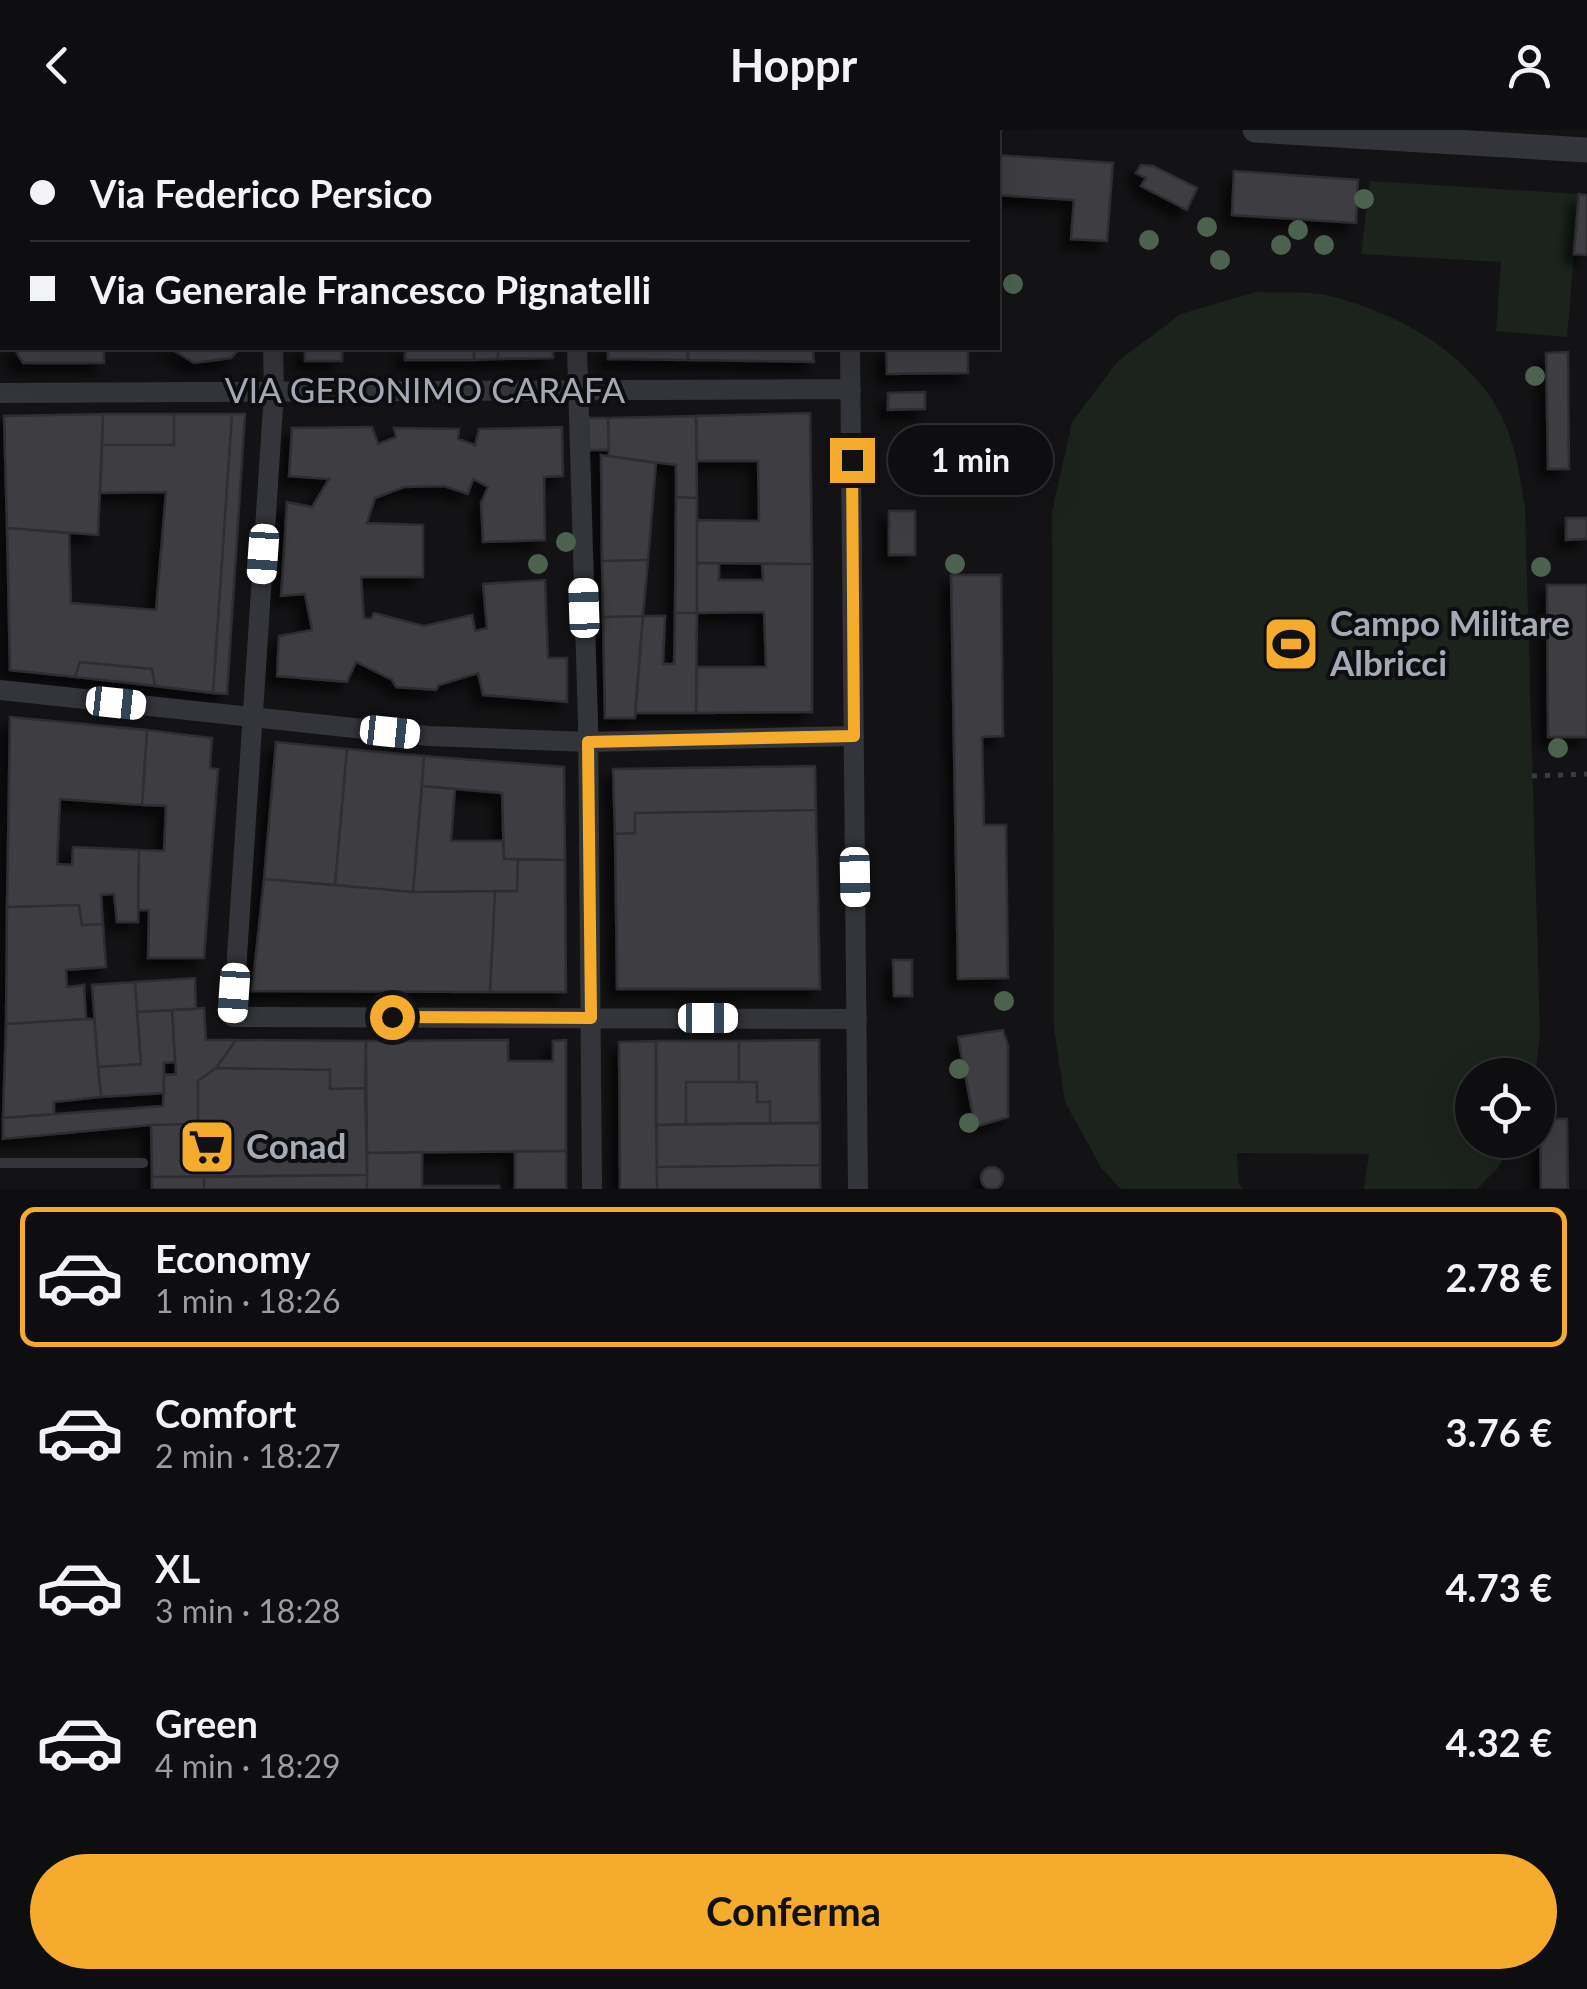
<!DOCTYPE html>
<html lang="it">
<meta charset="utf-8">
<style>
:root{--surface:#0e0e10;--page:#1c1c1e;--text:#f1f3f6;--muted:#9b9c9f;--line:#2e2e30;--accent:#f5ac2c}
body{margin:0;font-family:Lato,sans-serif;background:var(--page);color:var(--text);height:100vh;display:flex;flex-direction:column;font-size:38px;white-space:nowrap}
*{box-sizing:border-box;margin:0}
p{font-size:32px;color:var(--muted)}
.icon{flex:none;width:55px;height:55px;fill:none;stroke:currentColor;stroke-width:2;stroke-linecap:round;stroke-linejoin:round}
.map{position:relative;height:1059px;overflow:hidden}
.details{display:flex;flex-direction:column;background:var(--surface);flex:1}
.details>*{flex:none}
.guide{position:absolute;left:0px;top:0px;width:1000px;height:220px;box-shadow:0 10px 40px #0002,0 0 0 2px var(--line);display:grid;align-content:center;height:220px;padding:0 30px;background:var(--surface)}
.fabs{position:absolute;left:1455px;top:928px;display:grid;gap:20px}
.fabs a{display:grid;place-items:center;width:100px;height:100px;border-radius:50%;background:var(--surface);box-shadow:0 10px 40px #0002,0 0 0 2px var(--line);font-size:50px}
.end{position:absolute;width:45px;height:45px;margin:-22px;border:12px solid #f5ac2c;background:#111;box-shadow:0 0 0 5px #111}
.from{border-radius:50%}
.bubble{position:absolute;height:70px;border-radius:35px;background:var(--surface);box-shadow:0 10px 40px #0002,0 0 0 2px var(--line);font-size:32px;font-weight:700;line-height:70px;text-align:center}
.car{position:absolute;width:30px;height:60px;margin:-30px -15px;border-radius:12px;box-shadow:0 0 8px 2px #0007;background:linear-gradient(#fff 24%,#345 0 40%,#fff 0 76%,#345 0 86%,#fff 0)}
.guide b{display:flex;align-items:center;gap:35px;height:95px;font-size:38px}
.guide b+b{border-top:2px solid var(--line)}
.guide i{width:25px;height:25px;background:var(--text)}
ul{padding:18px 0 0;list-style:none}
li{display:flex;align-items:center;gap:30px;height:140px;margin:0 20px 15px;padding:0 10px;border:5px solid transparent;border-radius:15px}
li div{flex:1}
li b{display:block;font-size:38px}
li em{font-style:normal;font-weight:700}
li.current{border-color:var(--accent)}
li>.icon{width:90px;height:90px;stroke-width:1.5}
.action{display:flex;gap:20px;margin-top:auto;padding:20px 30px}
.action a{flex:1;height:115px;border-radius:60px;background:var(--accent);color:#111;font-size:40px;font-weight:700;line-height:115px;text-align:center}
header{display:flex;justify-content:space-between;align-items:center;height:130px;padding:0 30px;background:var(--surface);font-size:45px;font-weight:700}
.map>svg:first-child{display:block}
.green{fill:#1b231c}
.building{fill:#3d3e42;stroke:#2d2d31;stroke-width:2.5;filter:url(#shadow)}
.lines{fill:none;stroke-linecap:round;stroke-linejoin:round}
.path{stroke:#3a3c41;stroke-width:5;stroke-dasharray:5 8;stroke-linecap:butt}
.service{stroke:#34353a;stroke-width:10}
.minor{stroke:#34353a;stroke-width:20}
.tertiary{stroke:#34353a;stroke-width:25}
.tree{fill:#4c614e}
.route{stroke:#f5ac2c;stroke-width:12}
.labels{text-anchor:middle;stroke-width:8;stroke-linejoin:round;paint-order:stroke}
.street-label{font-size:35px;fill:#a5aab6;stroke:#0e0e10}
.poi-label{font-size:35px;font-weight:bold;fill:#a5aab6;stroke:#0e0e10;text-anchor:start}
</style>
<header><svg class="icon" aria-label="back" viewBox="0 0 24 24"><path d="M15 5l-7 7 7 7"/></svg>Hoppr<svg class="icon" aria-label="person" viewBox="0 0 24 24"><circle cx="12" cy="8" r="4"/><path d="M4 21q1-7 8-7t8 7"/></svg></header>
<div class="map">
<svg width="1587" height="1059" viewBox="0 0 1587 1059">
<defs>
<filter id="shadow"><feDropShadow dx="-9" dy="9" stdDeviation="5" flood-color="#0009"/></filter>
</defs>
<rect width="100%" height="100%" fill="#131315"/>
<path class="green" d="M1370 51 1579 64 1567 207 1496 201 1501 132 1361 124Z
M1256 162C1278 163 1304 161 1325 165 1387 179 1455 214 1491 268 1513 299 1519 340 1525 377L1540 906 1535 945H1472V1010H1513L1498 1038 1477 1059H1364L1369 1024 1237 1023 1239 1053 1243 1059H1121L1102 1039 1065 972 1054 898 1052 382 1072 292 1118 231 1181 184Z"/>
<path class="building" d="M0 0H240L2 2 0 209Z
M305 0H416V2H305Z
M416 0H553V2Z
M604 0H670V2H604Z
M670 0H771L775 2H670Z
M998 25 1113 33 1107 111 1071 109 1074 70 998 65Z
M1141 35 1153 36 1197 58 1187 80 1141 56 1146 48 1136 43Z
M1234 41 1358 50 1356 93 1232 85Z
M1579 64 1587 65V125L1574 124Z
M14 218H104V233H23Z
M170 218H240L231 228 194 233Z
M305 218H342V231H305Z
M405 218H474V230H405Z
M474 218H498V229L474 230Z
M498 218H553V228L498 229Z
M608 218H688V230L608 229Z
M688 218H813L814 232 688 230Z
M886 218H968V243L887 244Z
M1568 222 1569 339H1548L1546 223Z
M925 262V279L888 280V263Z
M810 283 812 434 697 433V390L759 391 758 331H697L696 286Z
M103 284 98 405 7 398 4 286Z
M103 284H174V315H102Z
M174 284H232L213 563 155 556 152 539 80 532 75 547 10 540 7 398 69 403 71 473 156 480 166 362 100 363 102 315H174Z
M232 284H245L227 564 213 563Z
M696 286 697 368 676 367V335L609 326 608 288Z
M588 288H608L609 320H589Z
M372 297 378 314 396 307 394 298 459 299 458 309 475 315 479 299 562 297 563 346 544 347 545 410 483 412 481 373 488 357 473 349 468 364 444 356 404 357 375 368 367 393 423 395V447H361L364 488 371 489 374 483 424 496 472 485 475 501 487 498 483 454 545 450 548 528H567V572L483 565 478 543 439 555 436 560 396 557 392 550 356 532 347 552 277 546 279 506 312 500 305 464 281 466 287 372 312 377 329 349 289 346 292 298Z
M601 325 656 333 648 430 602 431Z
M676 367 697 368V483H675Z
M889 381H915V425H889Z
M1566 388H1587V409L1566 410Z
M648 430 643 486 603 487 602 431Z
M697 433H719V450H763L762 434H812V582L696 583 697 537H766L764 482 697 483Z
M951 445H1001L1003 606 982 607 984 695H1006L1008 848 958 849Z
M1547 455H1587V607H1548Z
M675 483H697L696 583H635L643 486H665L663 534H674Z
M643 486 635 588H605L603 487Z
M80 532 152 539 155 556 75 547Z
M10 587 147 600 142 675 60 669 57 734 72 735 73 717 139 720 138 792H117L114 764 101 765 103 794 82 795 79 775 7 777Z
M147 600 212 608 210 638 218 639 204 828H148L149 780H138L139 720 164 721 166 676 142 675Z
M276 612 347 619 335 755 264 749Z
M347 619 424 626 413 762 335 755Z
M424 626 564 637 565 730 504 729 502 663 422 656Z
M815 636 816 680 635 683V703L615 704 613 639Z
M422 656 455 659 451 711H503L504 729H518L517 761 413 762Z
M816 680 820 859H617L615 704 635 703V683Z
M518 729 565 730 566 862H490L495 761H517Z
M264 749 413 762 495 761 490 862 252 861Z
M79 775 82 795 103 794 106 837 66 840 67 857 84 855 86 889 6 894 7 777Z
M893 830H912V866H894Z
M195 848 196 879 137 882 135 852Z
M135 852 141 934 98 937 92 855Z
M204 878 206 910H236L216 938 198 951V994L151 995 3 1009V988L163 976 164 945 176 944 172 880Z
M172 880 175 932 164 933V963L101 967 98 937 141 934 137 882Z
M86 889H94L101 967 54 972V984L3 988 6 894Z
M1003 900 1008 916V987L975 997 958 907Z
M236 910 366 911 365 958 330 959V940L216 938Z
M508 910V931H553V911L566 910V1021L367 1023 366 911Z
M819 910 820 993H770V972H757V952H739V911Z
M656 911H739V952H686V994L656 995Z
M656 911 657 1059H620L619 912Z
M216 938 330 940V959L365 958 367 1045 152 1047 151 995 198 994V951Z
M686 952H757V972H770V993L686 994Z
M1540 989H1567L1568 1059H1541Z
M820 993V1035L657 1037 656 995Z
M515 1021H566V1059H515Z
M422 1022V1059H367V1023Z
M820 1035V1059H657V1037Z
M981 1048a11 11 0 1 1 22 0a11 11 0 1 1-22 0Z
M367 1045V1059H204V1047Z
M152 1047H204V1059H152Z
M422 1056H499V1059H422Z"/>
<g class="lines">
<path class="path" d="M1532 646 1587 644"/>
<path class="service" d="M0 1033H143"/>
<path class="minor" d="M271 0V2
M575 0V2
M273 218 274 262 233 887 857 889
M577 218 588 593 592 1059
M850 218 858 1059
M0 263 851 259
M0 560 429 606 588 612 854 606"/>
<path class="tertiary" d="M824 0 828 2
M1255 0 1587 20
M856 2 860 0"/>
</g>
<g class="tree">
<circle cx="1364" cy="69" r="10"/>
<circle cx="1207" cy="97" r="10"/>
<circle cx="1298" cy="100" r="10"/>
<circle cx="1149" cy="110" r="10"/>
<circle cx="1281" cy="115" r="10"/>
<circle cx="1324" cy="115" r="10"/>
<circle cx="1220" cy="130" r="10"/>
<circle cx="1013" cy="154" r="10"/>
<circle cx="1535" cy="246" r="10"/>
<circle cx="962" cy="353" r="10"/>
<circle cx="566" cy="412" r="10"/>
<circle cx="538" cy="434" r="10"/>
<circle cx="955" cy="434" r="10"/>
<circle cx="1541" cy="437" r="10"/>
<circle cx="1558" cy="618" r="10"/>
<circle cx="1004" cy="871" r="10"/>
<circle cx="959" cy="939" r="10"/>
<circle cx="969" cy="993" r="10"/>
</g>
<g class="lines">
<path class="route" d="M392 887 591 888 588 612 854 606 852 330"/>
</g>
<defs>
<g id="stadium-square" transform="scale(2.875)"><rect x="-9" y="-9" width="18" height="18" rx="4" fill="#f5ac2c" stroke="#0e0e10"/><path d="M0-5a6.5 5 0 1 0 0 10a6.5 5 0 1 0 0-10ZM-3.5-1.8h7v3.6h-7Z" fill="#111"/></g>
<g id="supermarket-square" transform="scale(2.875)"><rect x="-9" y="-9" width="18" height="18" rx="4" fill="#f5ac2c" stroke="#0e0e10"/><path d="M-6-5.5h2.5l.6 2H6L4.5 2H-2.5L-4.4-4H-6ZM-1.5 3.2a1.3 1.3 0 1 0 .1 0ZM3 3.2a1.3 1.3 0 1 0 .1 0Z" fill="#111"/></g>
</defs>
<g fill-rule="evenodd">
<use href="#stadium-square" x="1291" y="514"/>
<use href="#supermarket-square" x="207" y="1017"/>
</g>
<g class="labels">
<g class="street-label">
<text x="425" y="273">VIA GERONIMO CARAFA</text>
</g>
<g class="poi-label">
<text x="1330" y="506">Campo Militare<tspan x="1330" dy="40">Albricci</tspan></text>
<text x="246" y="1029">Conad</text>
</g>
</g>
</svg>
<div class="fabs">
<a><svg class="icon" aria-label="locate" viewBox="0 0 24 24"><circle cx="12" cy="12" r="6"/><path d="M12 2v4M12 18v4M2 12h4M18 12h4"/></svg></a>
</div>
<i class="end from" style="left:392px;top:887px"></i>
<i class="end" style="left:852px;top:330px"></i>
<div class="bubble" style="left:888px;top:295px;width:165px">1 min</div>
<i class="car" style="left:263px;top:424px;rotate:184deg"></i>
<i class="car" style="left:584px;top:478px;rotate:358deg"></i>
<i class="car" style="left:116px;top:573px;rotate:96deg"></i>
<i class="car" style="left:390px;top:602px;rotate:96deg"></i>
<i class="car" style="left:855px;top:747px;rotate:179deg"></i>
<i class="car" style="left:234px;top:863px;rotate:184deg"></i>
<i class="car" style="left:708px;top:888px;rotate:90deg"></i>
<div class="guide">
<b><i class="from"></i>Via Federico Persico</b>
<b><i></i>Via Generale Francesco Pignatelli</b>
</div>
</div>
<section class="details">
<ul>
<li class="current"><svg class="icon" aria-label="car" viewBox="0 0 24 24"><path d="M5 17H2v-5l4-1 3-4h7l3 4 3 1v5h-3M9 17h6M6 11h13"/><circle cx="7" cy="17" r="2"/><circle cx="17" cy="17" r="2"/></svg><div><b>Economy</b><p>1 min · 18:26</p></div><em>2.78 €</em></li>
<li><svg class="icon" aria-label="car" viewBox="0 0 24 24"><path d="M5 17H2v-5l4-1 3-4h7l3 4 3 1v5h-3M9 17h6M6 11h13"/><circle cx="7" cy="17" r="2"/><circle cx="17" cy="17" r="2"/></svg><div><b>Comfort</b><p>2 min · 18:27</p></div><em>3.76 €</em></li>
<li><svg class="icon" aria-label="car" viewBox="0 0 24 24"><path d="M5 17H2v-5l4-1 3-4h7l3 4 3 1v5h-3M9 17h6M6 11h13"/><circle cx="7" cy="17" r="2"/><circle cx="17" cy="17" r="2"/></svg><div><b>XL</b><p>3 min · 18:28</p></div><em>4.73 €</em></li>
<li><svg class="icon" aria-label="car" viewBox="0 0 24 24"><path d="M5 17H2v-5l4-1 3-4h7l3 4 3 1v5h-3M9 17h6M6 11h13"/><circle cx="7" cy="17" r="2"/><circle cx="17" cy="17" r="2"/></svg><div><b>Green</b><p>4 min · 18:29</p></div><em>4.32 €</em></li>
</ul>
<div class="action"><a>Conferma</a></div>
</section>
